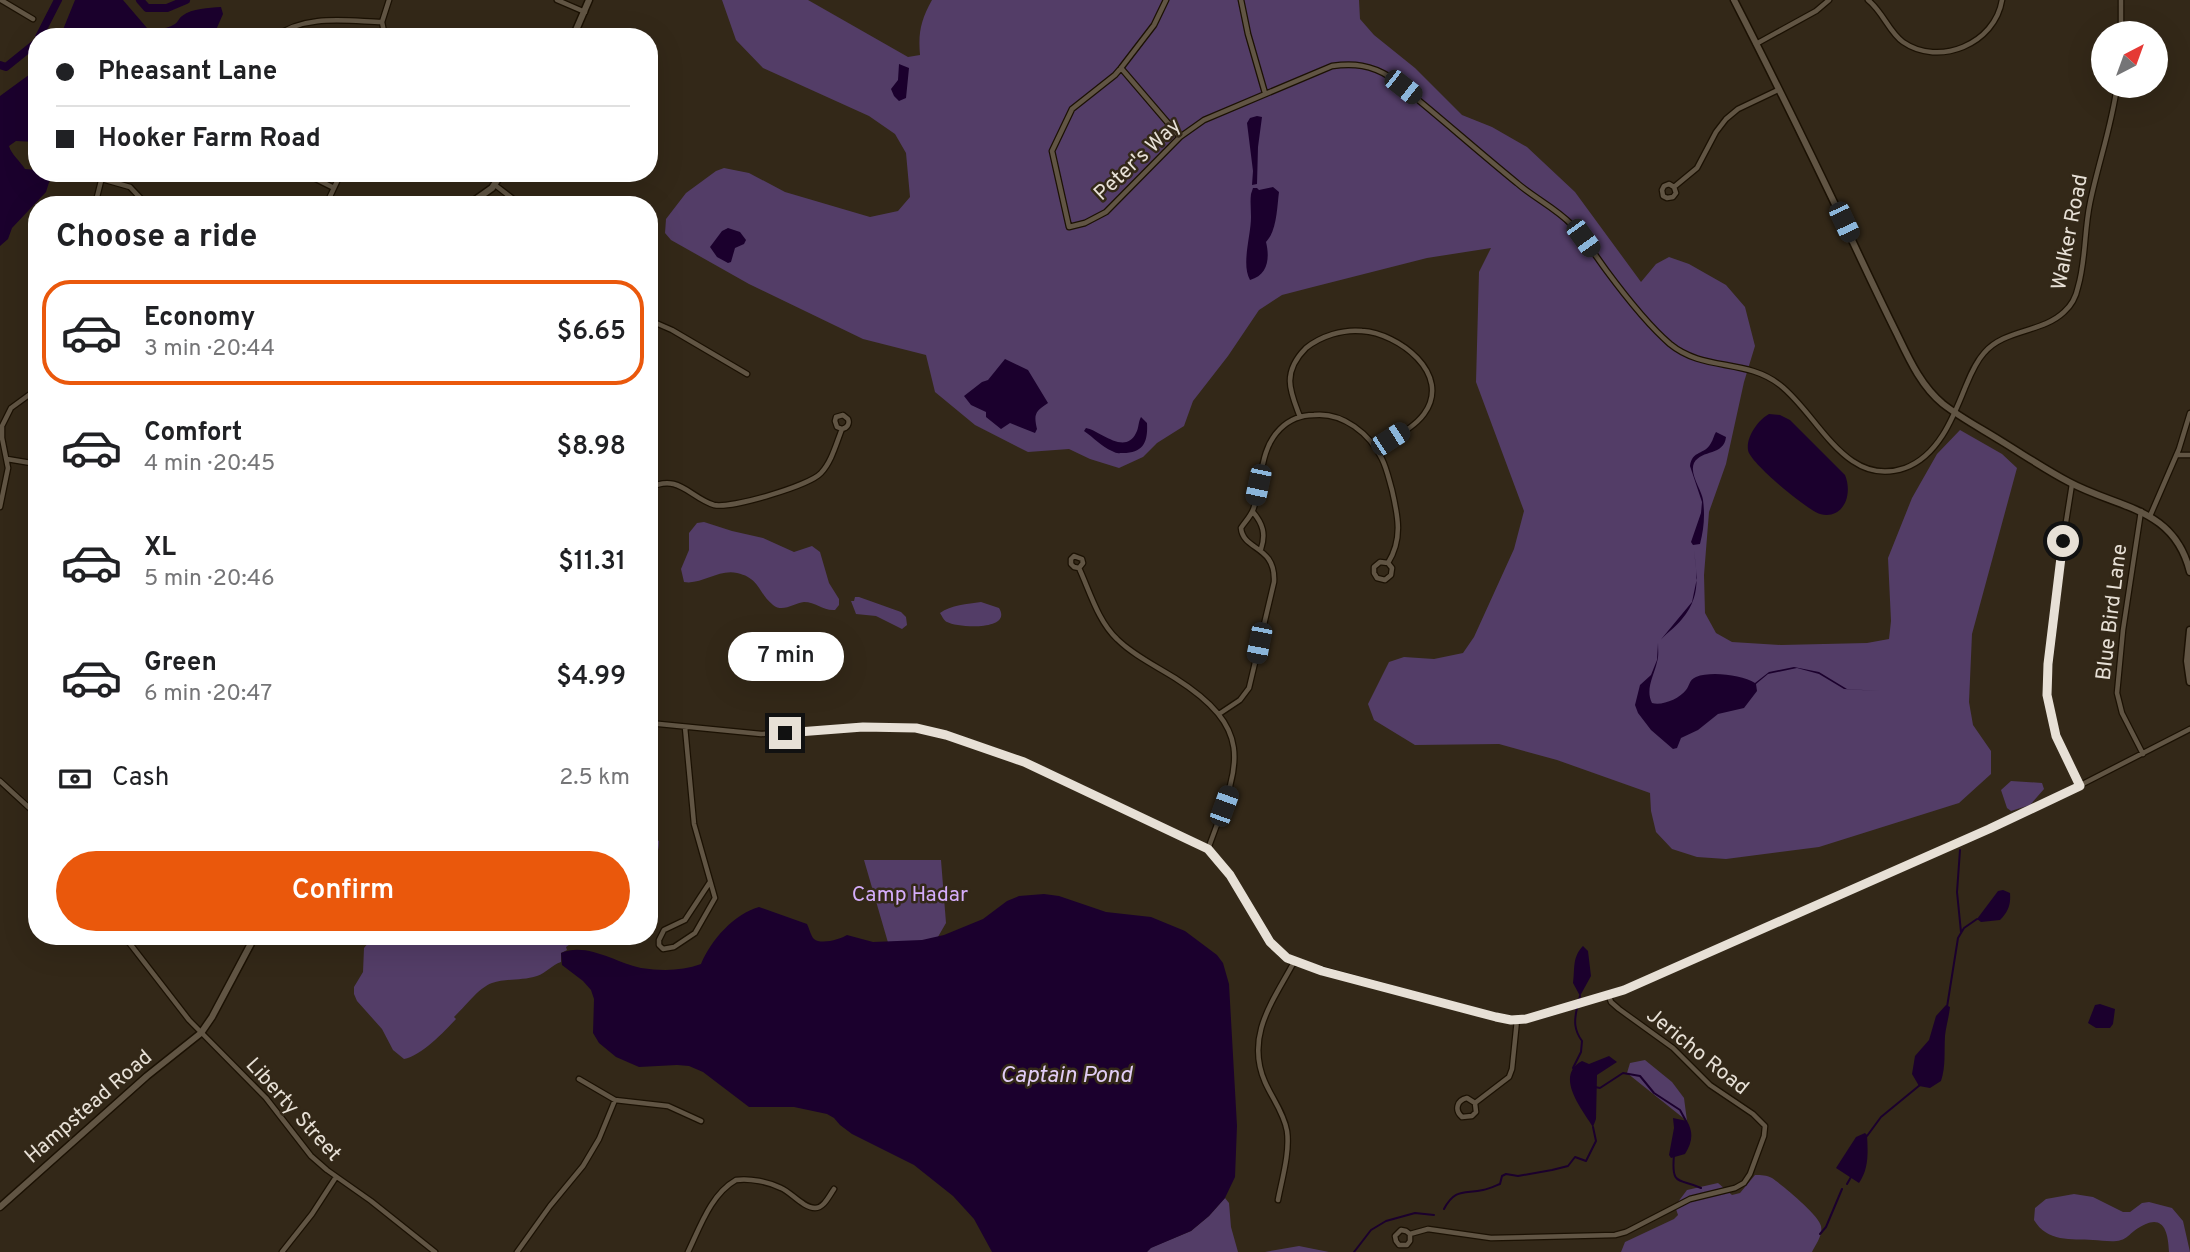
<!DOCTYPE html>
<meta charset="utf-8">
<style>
:root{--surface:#fff;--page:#f6f6f6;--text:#202124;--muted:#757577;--line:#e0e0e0;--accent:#ea580c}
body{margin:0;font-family:Overpass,sans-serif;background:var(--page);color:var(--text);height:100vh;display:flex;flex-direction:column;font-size:26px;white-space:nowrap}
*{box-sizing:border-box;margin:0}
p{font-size:23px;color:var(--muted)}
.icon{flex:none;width:38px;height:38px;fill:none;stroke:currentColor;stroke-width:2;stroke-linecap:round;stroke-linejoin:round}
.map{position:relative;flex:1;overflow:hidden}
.sheet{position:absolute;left:28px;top:196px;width:630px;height:749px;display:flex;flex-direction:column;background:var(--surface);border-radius:28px;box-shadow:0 7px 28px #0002}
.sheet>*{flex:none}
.guide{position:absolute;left:28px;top:28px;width:630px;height:154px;border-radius:28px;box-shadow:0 7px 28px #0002;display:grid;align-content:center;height:154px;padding:0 28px;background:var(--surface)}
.needle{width:46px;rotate:41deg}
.controls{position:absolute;left:2091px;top:21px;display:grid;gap:14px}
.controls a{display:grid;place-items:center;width:77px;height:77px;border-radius:50%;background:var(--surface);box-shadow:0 7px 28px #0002;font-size:35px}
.end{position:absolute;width:32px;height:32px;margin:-16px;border:9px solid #e7e0d6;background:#111;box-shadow:0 0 0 4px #111}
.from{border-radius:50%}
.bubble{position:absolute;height:49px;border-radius:24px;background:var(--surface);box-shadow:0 7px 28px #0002;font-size:23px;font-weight:600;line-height:49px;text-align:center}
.car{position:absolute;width:21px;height:42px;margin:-21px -10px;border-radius:9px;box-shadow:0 0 5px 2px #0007;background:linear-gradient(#222 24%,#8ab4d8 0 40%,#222 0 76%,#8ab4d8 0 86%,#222 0)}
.guide b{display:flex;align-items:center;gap:24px;height:66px;font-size:26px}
.guide b+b{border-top:2px solid var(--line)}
.guide i{width:18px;height:18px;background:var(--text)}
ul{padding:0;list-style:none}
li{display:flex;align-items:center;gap:21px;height:105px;margin:0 14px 10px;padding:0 14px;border:4px solid transparent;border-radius:28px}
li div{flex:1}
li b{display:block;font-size:26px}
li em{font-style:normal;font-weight:600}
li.active{border-color:var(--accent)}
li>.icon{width:63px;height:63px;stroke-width:1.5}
h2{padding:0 28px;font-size:32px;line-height:84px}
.pay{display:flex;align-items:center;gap:18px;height:77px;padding:0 28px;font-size:26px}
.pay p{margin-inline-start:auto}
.cta{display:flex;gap:14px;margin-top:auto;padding:14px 28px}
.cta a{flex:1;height:80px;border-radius:42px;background:var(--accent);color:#fff;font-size:28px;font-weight:600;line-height:80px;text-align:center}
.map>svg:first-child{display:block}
.green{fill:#533d67}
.water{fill:#1b002d}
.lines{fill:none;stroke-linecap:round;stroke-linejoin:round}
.stream{stroke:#1b002d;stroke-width:2}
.river{stroke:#1b002d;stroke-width:8}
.minor-casing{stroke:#1b1103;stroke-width:7}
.tertiary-casing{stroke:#1b1103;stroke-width:9}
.minor{stroke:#615544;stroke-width:4.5}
.tertiary{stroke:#615544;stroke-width:6}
.route{stroke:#e7e0d6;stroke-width:9}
.labels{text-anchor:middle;stroke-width:5;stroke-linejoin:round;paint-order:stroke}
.street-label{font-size:21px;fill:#e7e0d6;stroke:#332818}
.park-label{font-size:21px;fill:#d5adfb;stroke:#332818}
.water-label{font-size:23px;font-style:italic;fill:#e1cdf5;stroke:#332818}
</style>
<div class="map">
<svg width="2190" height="1252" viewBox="0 0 2190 1252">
<rect width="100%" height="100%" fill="#332818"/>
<path class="green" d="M722 0H808L908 57 920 55C918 32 921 20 932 0H1359L1360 19 1374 35 1415 68 1462 115 1492 127 1527 147 1575 192 1641 282 1656 264 1669 257 1689 264 1726 285 1745 307 1755 346 1744 382 1726 464 1709 512 1704 575 1705 613 1716 633 1732 642 1781 645 1867 643 1889 639 1891 621 1888 558 1912 498 1937 454 1960 430 2002 454 2017 468 1972 634 1969 702 1973 725 1991 751V774L1959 803 1819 847 1726 859 1697 857 1672 849 1656 832 1651 811 1650 793 1557 760 1499 744 1415 745 1374 720 1368 704 1389 662 1404 657 1434 659 1463 653 1474 637 1514 549 1524 511 1476 382 1479 272 1491 248 1427 258 1309 288 1282 295 1259 310 1228 356 1193 401 1184 426 1157 443 1143 457 1119 468 1090 459 1069 449 1028 452 975 425 935 392 926 355 863 339 749 284 671 240 665 233 666 219 686 193 716 171 724 168 749 173 785 192 870 217 898 211 910 197 906 153 895 134 869 116 763 68 736 40Z
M704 522 732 531 763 538 794 552 812 546 820 552 829 583 839 599V605L835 610C823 611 816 602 804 602 794 603 783 613 773 605 758 593 760 578 737 573 718 569 702 585 684 582L681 569 689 550V533L697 523Z
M855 597H859L901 612 906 617 907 625 902 629 876 616 856 614 851 601H854Z
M981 602 999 608C1013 631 958 628 947 622 944 621 942 616 940 613 951 605 967 604 981 602Z
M2011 781 2042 783 2044 789 2030 805 2011 811 2007 808 2001 790Z
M649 835 659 841C659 852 656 857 649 865Z
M864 860H941L946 923 935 942 889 946Z
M374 936H582L566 947 567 950 561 953V962C552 965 546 973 537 976 522 981 506 978 492 983 478 988 465 1007 454 1017L456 1019C444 1032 421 1056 404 1059L393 1050 382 1029 357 1001 354 994V987L363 972 364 948Z
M1645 1060 1672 1082 1684 1098 1687 1121 1627 1073 1630 1063Z
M1755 1175C1762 1175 1766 1175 1772 1178 1781 1184 1819 1215 1821 1226 1823 1235 1816 1244 1812 1252H1621L1625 1242 1674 1219 1678 1215 1675 1206 1687 1190 1718 1183 1732 1195 1740 1193Z
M2074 1194 2093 1197 2123 1212H2130L2142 1203 2149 1202 2172 1208 2183 1221 2190 1252H2169C2168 1225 2160 1212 2134 1231 2130 1234 2126 1239 2121 1240 2112 1243 2102 1240 2093 1240 2071 1239 2047 1242 2034 1220L2035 1208 2046 1199Z
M1225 1198 1229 1203 1231 1227 1238 1252H1147L1150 1248 1191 1231 1209 1216Z
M1299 1246 1329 1252H1265Z"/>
<path class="water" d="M75 0H123L147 28C156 29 166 30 175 24 178 22 179 18 182 16 193 8 208 8 221 7L223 14 216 30 208 37H60Z
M899 64 909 68 906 98 899 101 894 96 891 89 898 80Z
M37 69V142L16 141 9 146C11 154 20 161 25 169L37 170V173H48L51 176 46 192 12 228 8 239 0 246V96Z
M1257 116 1262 117 1258 147 1257 184 1252 185 1253 171 1247 123 1250 118Z
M1273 187 1279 192C1277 207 1277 231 1266 242 1270 258 1268 275 1250 280 1241 264 1251 236 1251 217 1251 209 1250 202 1251 194L1253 188H1257L1259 190Z
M728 228 740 232 746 240 744 244 735 248 731 262 728 263 717 257 710 247 722 231Z
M1005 359 1028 370 1048 403C1034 412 1034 415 1037 429L1035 433 1010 423 1001 429 986 417V412L971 405 964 396 982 382 988 380Z
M1769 414 1780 415 1790 420 1845 475C1853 494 1844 520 1820 514 1807 510 1749 462 1748 450 1746 437 1758 420 1769 414Z
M1141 417 1147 423C1148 441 1144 453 1123 453 1118 453 1117 454 1112 451 1102 447 1093 437 1084 431L1086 428C1099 430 1125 456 1136 433 1139 428 1138 422 1141 417Z
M1716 432 1726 437C1724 456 1702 449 1694 463 1689 474 1702 490 1703 500 1705 515 1704 529 1700 544L1693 545 1691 542 1701 513 1702 502 1690 466C1692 450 1705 455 1711 443 1713 440 1714 435 1716 432Z
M1694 550C1697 577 1701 596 1682 619 1675 628 1665 634 1658 643 1658 649 1659 656 1657 662 1654 676 1645 689 1652 703 1662 706 1679 699 1686 690 1690 685 1689 680 1696 677 1711 671 1742 675 1755 683L1769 672 1794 667 1819 672 1847 689 1879 691 1844 689 1819 674 1797 668 1768 674 1756 684 1757 691 1744 708 1718 714 1698 730 1681 738 1677 748 1673 749 1651 730 1638 713 1635 705 1640 685 1651 675 1657 660 1658 643 1692 602 1697 578Z
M2003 890 2010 893C2011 905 2008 912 2000 920L1981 922 1977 919 1998 891Z
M1044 894 1059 896 1106 912 1151 917 1185 931 1217 955 1223 963 1229 984 1237 1126 1235 1177 1225 1198 1209 1216 1191 1231 1151 1248 1147 1252H992L974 1219 953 1196 914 1165 852 1134 840 1125 834 1118 827 1114 794 1107H749L703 1072 689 1066 677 1065 639 1067 616 1057 599 1043 593 1033 594 999 591 990 583 981 562 965 561 953C587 942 616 963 641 968 662 971 682 971 701 964 711 940 734 914 759 907L807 924C809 928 811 936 814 939 821 945 841 939 847 935L873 942 922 940 944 935 983 919 1007 901 1019 896Z
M1583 946 1588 951 1591 976 1580 996 1573 983C1575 969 1572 957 1583 946Z
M2100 1004 2115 1009 2113 1024 2110 1028H2096L2088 1023 2095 1005Z
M1946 1005 1950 1007C1949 1017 1946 1026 1945 1036 1944 1052 1946 1066 1941 1081L1930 1088 1919 1086 1912 1074 1915 1056 1929 1040 1936 1016Z
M1609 1056 1617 1062 1597 1075 1596 1119 1593 1127C1582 1109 1554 1076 1582 1061L1589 1064Z
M1673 1118 1687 1121C1694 1133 1692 1143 1685 1154L1671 1158 1669 1155 1674 1128Z
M1865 1133 1867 1135C1868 1152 1869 1169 1859 1183L1836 1168 1856 1137Z"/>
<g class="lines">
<path class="stream" d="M1960 850 1957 892 1961 932
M1579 1000 1580 996
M1947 1007 1958 938 1964 928 1977 919
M1575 1070 1573 1068 1581 1052 1582 1041C1574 1030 1574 1021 1577 1008
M1595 1087 1600 1088 1623 1073 1640 1076 1654 1093 1680 1110 1686 1121
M1867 1136 1881 1117 1920 1085
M1674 1155C1671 1187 1679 1178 1701 1188
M1847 1184 1851 1177
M1444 1209C1455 1188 1464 1194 1483 1190 1489 1189 1495 1186 1500 1184L1502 1176 1506 1174 1518 1176 1552 1170 1568 1166 1575 1157 1586 1161 1596 1141 1593 1127
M1820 1234 1826 1227 1842 1189
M1354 1252 1371 1230 1386 1221 1415 1213 1434 1215"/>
<path class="river" d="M140 0 147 8H167L186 0
M39 37 58 0
M0 65 6 67 37 42"/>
<g class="minor-casing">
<path id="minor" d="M1 0 33 19
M557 0 585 12
M1166 0 1154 25 1121 68 1115 75 1072 109 1052 151 1069 227 1085 223 1106 212 1180 137 1204 120 1332 66C1354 63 1371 65 1390 77 1433 111 1474 148 1517 183 1534 198 1556 208 1572 225 1585 239 1595 255 1606 270 1623 293 1648 325 1670 344 1704 372 1746 358 1780 385 1818 414 1845 489 1905 468 1938 456 1953 418 1965 388 1970 376 1975 363 1984 353 2004 329 2042 333 2064 312 2072 305 2076 297 2078 287 2086 260 2084 231 2090 203 2098 164 2112 125 2117 86
M1241 0 1248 34 1265 93
M1868 0C1883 12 1889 32 1903 42 1939 67 1995 44 2002 0
M2121 0V33
M275 37C305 14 346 21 382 22
M385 37 382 22 389 0
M1756 44 1816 11 1829 0
M1121 68 1180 137
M304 173 334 188
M102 179 130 187 147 205
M495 185 521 205
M1674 187 1676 193 1673 197 1667 198 1663 196 1662 190 1664 186 1669 184 1674 187 1697 168 1716 132 1726 119 1738 109 1778 90
M95 205 103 173
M326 205 341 173
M649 320 672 330 747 374
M1300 417C1296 406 1290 393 1290 381 1290 368 1297 357 1306 348 1321 336 1343 329 1362 331 1398 333 1453 374 1424 414 1413 429 1392 438 1376 449
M2177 455H2190
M7 459 37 464
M649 473 654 485
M2072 484 2063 541 2047 685C2048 723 2064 752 2080 786
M649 488C679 473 689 497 714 505 730 509 809 486 821 473 832 461 836 444 842 429 847 428 850 424 848 419L843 415 836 417 835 421 837 427 842 429
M0 507 8 468 2 438V426L11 408 37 389
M2141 511 2123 630 2117 693 2122 713 2143 754
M1253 512C1263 524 1266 534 1261 549
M2150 516 2179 449 2190 413
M1079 568 1074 567 1071 564V559L1074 556 1082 559 1083 563 1079 568C1090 592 1098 621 1117 639 1133 655 1156 666 1175 678 1260 732 1237 769 1208 849
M1219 714 1240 700 1249 688 1274 582C1276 545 1243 551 1241 528 1245 522 1250 517 1253 510 1263 484 1258 451 1280 429 1289 420 1301 415 1314 415 1343 412 1370 434 1382 459 1387 469 1389 480 1392 490 1398 516 1403 539 1388 563L1380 562 1374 567V573L1377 578 1385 580 1391 575 1392 568 1388 563
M649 723 761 734 863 727 916 728 946 735 998 752 1049 773 1208 849 1229 875 1270 942 1281 954 1294 962 1496 1017C1525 1025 1552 1012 1580 1003 1605 996 1628 988 1652 978L2032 810 2190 729
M685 727 694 824 715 898 695 933 674 947 663 949 659 945V940L664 930 685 920 710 882
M0 781 37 815
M124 936 189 1020 266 1098 311 1156 327 1170 371 1201 435 1252
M579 1079 615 1100 668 1106 701 1121
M1475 1103 1476 1112 1472 1116 1462 1117C1454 1110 1457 1100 1467 1098L1475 1103 1509 1077 1512 1069 1517 1020
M1278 1200C1282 1179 1290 1152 1287 1131 1284 1113 1272 1098 1265 1082 1245 1036 1273 1001 1294 962
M1410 1234V1241L1407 1245H1399L1396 1241 1395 1236 1401 1230 1406 1231 1410 1234 1428 1229 1491 1238 1615 1235 1626 1232 1690 1199 1735 1188 1744 1183 1750 1174 1764 1136 1765 1126 1753 1114 1710 1085 1673 1048 1619 1009 1611 1002 1609 996
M282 1252 312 1214 336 1177
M517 1252 550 1206 583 1166 599 1139 615 1100
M688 1252C700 1227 711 1194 736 1180 750 1178 769 1182 781 1188 791 1192 803 1208 815 1208 824 1208 829 1196 834 1189"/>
</g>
<g class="tertiary-casing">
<path id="tertiary" d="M1734 0C1774 78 1813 158 1851 238 1866 270 1881 302 1897 334 1909 359 1921 386 1943 404 1961 418 1982 429 2001 441 2024 455 2046 470 2069 482 2119 509 2174 507 2190 572
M573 37 589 0
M468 205 492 188 502 173
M2190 630 2187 661 2190 682
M0 1207 147 1076 201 1033 212 1017 255 936"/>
</g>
<use href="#minor" class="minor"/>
<use href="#tertiary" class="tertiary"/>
</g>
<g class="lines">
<path class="route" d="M785 733 863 727 916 728 946 735 1024 762 1208 849 1230 875 1270 942 1287 958 1322 971 1496 1017 1511 1020 1526 1019 1624 990 1989 829 2080 786 2056 736 2047 695 2048 664 2063 541"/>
</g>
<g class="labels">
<g class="street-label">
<text transform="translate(1137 159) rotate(-43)" y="7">Peter's Way</text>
<text transform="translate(2069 232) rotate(-79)" y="7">Walker Road</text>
<text transform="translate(2111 612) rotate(-83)" y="7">Blue Bird Lane</text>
<text transform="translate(1698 1051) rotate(39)" y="7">Jericho Road</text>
<text transform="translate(88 1106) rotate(-41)" y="7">Hampstead Road</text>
<text transform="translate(294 1109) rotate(48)" y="7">Liberty Street</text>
</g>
<g class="park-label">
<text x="910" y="901">Camp Hadar</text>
</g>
<g class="water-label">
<text x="1066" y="1082">Captain Pond</text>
</g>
</g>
</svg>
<div class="controls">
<a><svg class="needle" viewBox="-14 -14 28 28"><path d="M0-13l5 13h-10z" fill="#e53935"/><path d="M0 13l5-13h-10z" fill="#757577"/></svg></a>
</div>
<i class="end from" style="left:2063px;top:541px"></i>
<i class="end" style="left:785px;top:733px"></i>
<div class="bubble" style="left:728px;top:632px;width:116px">7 min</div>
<i class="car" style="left:1403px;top:87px;rotate:128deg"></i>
<i class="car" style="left:1844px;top:222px;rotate:155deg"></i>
<i class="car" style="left:1583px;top:238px;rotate:144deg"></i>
<i class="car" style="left:1390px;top:439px;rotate:57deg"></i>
<i class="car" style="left:1258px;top:485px;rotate:192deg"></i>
<i class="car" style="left:1259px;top:643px;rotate:191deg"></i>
<i class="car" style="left:1224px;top:806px;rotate:20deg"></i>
<div class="guide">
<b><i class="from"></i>Pheasant Lane</b>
<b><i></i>Hooker Farm Road</b>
</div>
<section class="sheet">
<h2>Choose a ride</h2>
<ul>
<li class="active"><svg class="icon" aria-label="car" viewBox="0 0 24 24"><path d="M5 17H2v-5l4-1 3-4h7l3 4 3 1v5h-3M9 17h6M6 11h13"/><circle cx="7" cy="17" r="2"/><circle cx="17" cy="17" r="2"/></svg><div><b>Economy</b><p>3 min · 20:44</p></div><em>$6.65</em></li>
<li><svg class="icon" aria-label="car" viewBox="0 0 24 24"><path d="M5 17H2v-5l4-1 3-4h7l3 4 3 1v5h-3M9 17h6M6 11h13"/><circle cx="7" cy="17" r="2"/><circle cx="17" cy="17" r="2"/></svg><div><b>Comfort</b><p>4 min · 20:45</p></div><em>$8.98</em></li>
<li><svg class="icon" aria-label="car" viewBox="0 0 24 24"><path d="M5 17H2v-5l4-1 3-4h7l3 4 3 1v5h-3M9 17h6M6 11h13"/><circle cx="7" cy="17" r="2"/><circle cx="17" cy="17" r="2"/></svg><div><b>XL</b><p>5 min · 20:46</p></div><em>$11.31</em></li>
<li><svg class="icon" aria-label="car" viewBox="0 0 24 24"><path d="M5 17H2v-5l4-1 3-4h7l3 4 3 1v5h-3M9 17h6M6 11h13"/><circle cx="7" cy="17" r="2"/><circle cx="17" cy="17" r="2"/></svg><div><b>Green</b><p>6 min · 20:47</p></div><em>$4.99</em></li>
</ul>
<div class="pay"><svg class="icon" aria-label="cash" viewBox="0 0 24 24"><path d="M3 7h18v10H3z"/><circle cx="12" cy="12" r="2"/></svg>Cash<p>2.5 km</p></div>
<div class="cta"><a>Confirm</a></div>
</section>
</div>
